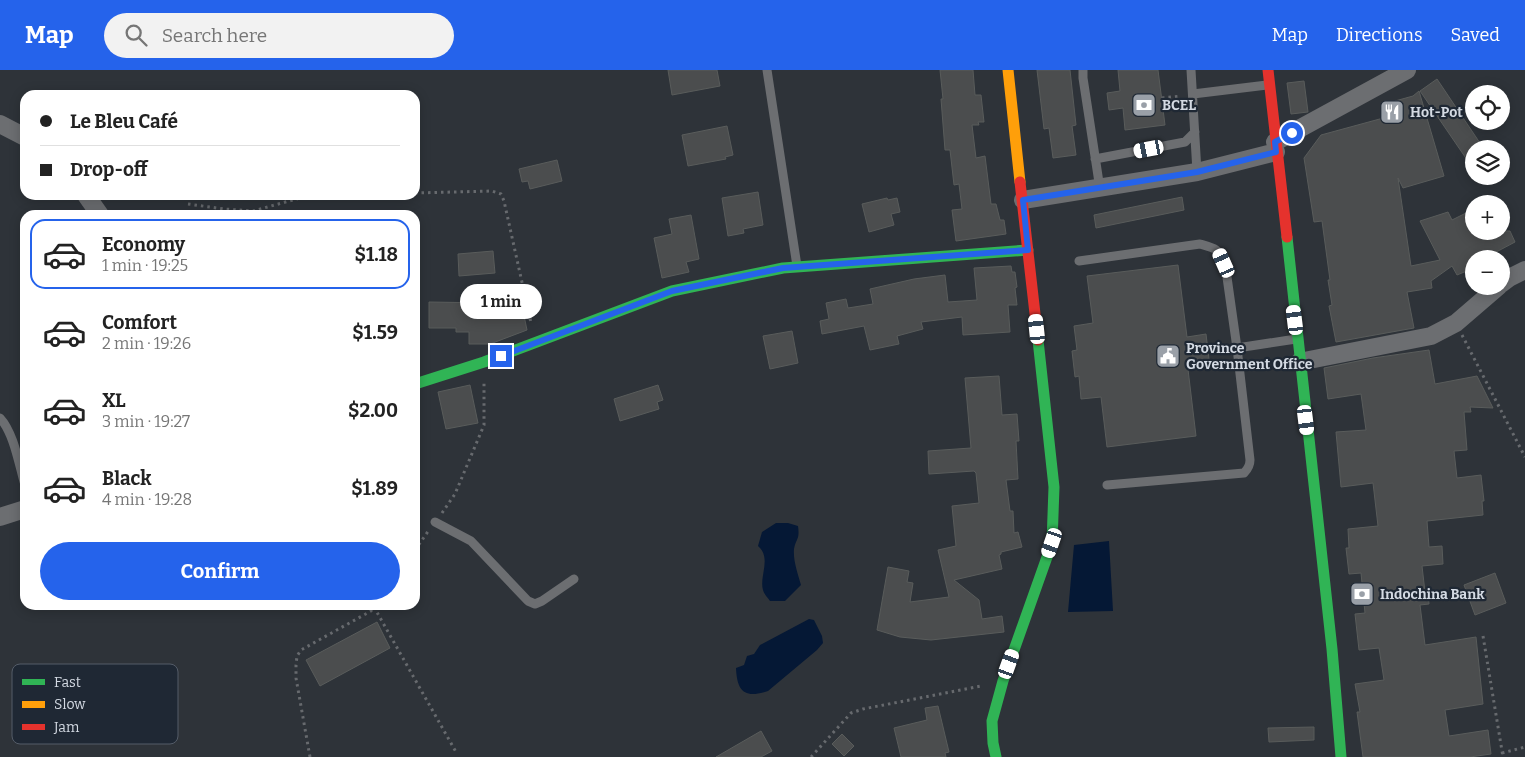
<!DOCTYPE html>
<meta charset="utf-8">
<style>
:root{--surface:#fff;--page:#f2f2f2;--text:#222;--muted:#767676;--line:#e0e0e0;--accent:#2563eb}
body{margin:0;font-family:Bitter,serif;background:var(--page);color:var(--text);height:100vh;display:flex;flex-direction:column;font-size:19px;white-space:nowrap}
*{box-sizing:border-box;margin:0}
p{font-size:16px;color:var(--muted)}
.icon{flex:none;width:28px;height:28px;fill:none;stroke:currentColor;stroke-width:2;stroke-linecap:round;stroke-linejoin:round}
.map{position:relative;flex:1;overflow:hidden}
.sheet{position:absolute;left:20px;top:140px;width:400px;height:400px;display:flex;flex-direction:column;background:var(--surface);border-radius:15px;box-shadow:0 2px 12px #0003}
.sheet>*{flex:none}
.top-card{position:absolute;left:20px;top:20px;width:400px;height:110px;border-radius:15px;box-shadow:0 2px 12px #0003;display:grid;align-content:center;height:110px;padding:0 20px;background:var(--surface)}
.tools{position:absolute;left:1465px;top:15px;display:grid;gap:10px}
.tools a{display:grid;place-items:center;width:45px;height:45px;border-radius:50%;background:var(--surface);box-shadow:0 2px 12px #0003;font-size:25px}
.end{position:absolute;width:22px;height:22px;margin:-11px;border:6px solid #2563eb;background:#fff;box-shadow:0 0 0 2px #fff}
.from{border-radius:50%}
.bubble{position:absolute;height:35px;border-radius:18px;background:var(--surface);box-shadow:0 2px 12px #0003;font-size:16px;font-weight:700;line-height:35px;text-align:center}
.car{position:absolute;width:15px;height:30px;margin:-15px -8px;border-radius:6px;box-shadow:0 0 4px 1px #0007;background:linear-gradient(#fff 24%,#345 0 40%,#fff 0 76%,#345 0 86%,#fff 0)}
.top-card b{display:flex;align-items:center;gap:18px;height:48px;font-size:19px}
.top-card b+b{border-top:1px solid var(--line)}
.top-card i{width:12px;height:12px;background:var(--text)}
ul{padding:9px 0 0;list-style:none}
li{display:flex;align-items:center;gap:15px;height:70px;margin:0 10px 8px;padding:0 10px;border:2px solid transparent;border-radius:15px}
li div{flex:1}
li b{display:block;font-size:19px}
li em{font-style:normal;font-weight:700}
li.current{border-color:var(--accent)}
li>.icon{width:45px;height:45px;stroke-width:1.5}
.primary-button{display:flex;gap:10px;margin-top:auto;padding:10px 20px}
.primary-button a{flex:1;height:58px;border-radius:30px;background:var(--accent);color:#fff;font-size:20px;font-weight:700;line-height:58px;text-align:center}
header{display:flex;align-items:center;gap:30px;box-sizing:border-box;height:70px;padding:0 25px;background:var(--accent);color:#fff}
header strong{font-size:24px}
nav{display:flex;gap:28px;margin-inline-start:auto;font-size:18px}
.search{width:350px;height:45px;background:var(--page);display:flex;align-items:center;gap:12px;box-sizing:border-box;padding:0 18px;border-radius:28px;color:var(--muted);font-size:19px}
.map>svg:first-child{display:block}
.water{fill:#051835}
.building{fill:#4b4d4e;stroke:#595c5b}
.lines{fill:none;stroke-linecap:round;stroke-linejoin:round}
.path{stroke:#676a6e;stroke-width:3;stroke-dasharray:2.5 4;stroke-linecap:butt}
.lane{stroke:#6c6e71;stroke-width:9}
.street{stroke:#6c6e71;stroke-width:18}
.fast{stroke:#30b455;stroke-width:11}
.slow{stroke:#ff9f0a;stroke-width:11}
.jam{stroke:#e5322d;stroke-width:11}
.route{stroke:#2563eb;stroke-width:6}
.labels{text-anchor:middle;stroke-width:4.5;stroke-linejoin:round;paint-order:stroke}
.poi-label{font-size:14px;font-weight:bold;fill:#d4dae3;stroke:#1f2834;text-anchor:start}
.key{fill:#1f2834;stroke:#555d69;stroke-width:1}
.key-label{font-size:14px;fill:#d4dae3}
</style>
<header>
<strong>Map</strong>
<div class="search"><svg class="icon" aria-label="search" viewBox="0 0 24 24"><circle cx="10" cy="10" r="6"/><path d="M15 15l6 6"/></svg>Search here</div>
<nav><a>Map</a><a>Directions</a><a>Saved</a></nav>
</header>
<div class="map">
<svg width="1525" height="687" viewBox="0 0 1525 687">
<rect width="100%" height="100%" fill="#2e3339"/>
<path class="water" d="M776 453H788L798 456C800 470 796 468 794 479 793 491 798 504 801 515L785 531H770C768 528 764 524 763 520 759 506 772 488 758 476L762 462Z
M1109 471 1113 541 1068 542 1074 475Z
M809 549 814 550 822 566 823 573 817 580 768 621C744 629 737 621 736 598L744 595 747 586 754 584 760 575Z"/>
<path class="building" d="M668 0H717L720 16 672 25Z
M940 0H973L975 25H981L984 52H978L979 55H972L976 88 985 86 991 134H996L1000 150H1004L1006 164 956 171 952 140 962 139 959 114 954 115 950 80H945L941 29H943Z
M1037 0H1070L1076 55 1072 56 1076 85 1053 88 1049 58 1044 59Z
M1118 0H1158L1165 55 1125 60 1123 38 1109 40 1107 23 1120 21Z
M1437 9 1484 79H1474V100L1420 21Z
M1304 11 1308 42 1291 44 1287 13Z
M1419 21 1444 106 1403 118 1398 108 1411 196 1440 190 1420 151 1448 142 1452 150 1474 139V161H1510L1515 172 1483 189H1474V198L1457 205 1452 196 1431 211 1432 218 1407 222 1414 258 1336 272 1329 236 1332 235 1328 210H1330L1322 151 1314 152 1304 88 1321 65 1398 44 1395 31 1413 26Z
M727 56 733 85 725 87 726 89 688 96 682 65Z
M557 90 562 111 530 119 528 111 522 112 519 99Z
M758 122 763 155 743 159 744 163 728 166 722 128Z
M1182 127 1184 140 1096 158 1094 145Z
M887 128 888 130 897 128 900 142 891 144 894 155 869 162 862 134Z
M691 145 699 189 686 192 689 202 662 208 654 168 672 164 669 149Z
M493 181 495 203 459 206 458 184Z
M1178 195 1187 267 1206 264 1209 289 1187 291 1196 366 1107 377 1101 327 1081 329 1079 306 1075 307 1072 281 1077 280 1074 256 1093 253 1087 206Z
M1011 196 1012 202H1015L1017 217 1015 218 1017 235H1008L1010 262 963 265 962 247 921 252 923 259 897 266 899 274 870 280 864 256 822 264 820 251 829 249 826 233 846 229 848 238 873 234 870 219 914 209 945 205 948 232 977 230 974 198Z
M521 231 527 260 490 274H469V262H456V258H429V232L491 233V237Z
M792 261 798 293 770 299 763 266Z
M1429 280 1435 314 1477 306 1493 338 1470 337 1471 342H1464L1467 380 1454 381 1457 408 1481 405 1484 431H1482L1483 445 1427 451 1429 477 1442 476 1443 494 1422 496 1425 522H1428L1429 534 1420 535 1425 575 1476 567 1483 634 1445 640 1449 666 1488 660 1491 684 1470 687H1363L1357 642H1360L1355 614 1384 610 1379 578 1359 580 1355 544 1365 543 1361 503 1349 504 1346 478H1349L1348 459 1378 456 1373 413 1341 417 1336 362 1366 360 1361 324 1328 329 1324 298 1373 288Z
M999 306 1002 345 1017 344 1019 371H1016L1018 409 1006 410 1010 441H1013L1014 463 1018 462 1022 477 1001 482V484L999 485 1002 499 954 510 979 530 982 549 1002 546 1004 562 931 570 900 567 877 560 888 497 909 501 907 512 913 513 910 532 949 527 938 480 956 476 952 436 979 433 976 403 974 401 929 404 928 381 971 378 965 308Z
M470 315 478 353 446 359 438 322Z
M658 315 663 330 657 332 659 339 620 351 614 329Z
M1495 503 1506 533 1475 545 1464 515Z
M377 552 390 578 320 616 306 590Z
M938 636 949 682 945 683 946 687H901L894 658 927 650 925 638Z
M1314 657V670L1269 672 1268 658Z
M761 661 772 681 761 687H716Z
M842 664 854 676 844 686 832 674Z"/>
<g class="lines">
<path class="path" d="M1162 28 1181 26
M415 123 492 121 501 124 504 131 531 253
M188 134 224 139 253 141 311 125H330
M1462 265 1525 387
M442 443 455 424 484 355V312
M415 480 429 460
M374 537 456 682
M1483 566 1503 687
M1502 683 1525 677
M310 687 296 608V595L297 586 301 580 371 541 375 535
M811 687 851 643 863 639 981 616"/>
<path class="lane" d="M767 0 797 196
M1083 0V8L1100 119
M1191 0 1197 102
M1193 24 1267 15
M1095 89 1185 72 1195 62
M1079 191 1200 174C1214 178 1218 178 1225 193L1237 278 1250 390C1250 396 1248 399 1244 403L1107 415
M1237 278 1296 269
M0 348C14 363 19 395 25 415
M435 452 471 471 528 531 535 534 542 531 574 509"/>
<path class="street" d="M0 54 25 67
M1275 72 1407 0
M86 125 100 145
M1023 130 1197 102 1276 82
M1501 214 1509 208 1525 200
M1299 292 1431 266 1456 253 1499 216
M0 447 25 439"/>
<path class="fast" d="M1287 167 1332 579 1341 687
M415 314 484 292 672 221 783 198 1028 180
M996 687 993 673 992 651 1003 611 1052 473 1054 417 1038 270"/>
<path class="slow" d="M1008 0 1020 112"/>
<path class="jam" d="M1268 0 1287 167
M1020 112 1038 270"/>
</g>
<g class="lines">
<path class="route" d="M501 286 672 221 783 198 1028 180 1023 130 1197 102 1276 82 1275 72 1292 63"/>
</g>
<defs>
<g id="bank-square" transform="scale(1.25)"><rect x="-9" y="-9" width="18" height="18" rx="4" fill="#9aa0a8" stroke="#1f2834"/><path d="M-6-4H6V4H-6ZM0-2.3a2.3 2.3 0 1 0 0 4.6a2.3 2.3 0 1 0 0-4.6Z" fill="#fff"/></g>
<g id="restaurant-square" transform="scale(1.25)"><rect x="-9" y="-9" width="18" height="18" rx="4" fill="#9aa0a8" stroke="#1f2834"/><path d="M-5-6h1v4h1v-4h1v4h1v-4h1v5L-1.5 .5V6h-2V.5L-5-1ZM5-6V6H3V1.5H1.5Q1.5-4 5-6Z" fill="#fff"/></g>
<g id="civic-square" transform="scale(1.25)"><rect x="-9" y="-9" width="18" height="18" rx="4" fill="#9aa0a8" stroke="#1f2834"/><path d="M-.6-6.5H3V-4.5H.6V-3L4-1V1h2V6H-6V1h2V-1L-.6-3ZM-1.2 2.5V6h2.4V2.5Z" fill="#fff"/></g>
</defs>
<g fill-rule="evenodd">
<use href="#bank-square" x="1144" y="35"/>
<use href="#restaurant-square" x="1392" y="42"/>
<use href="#civic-square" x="1168" y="286"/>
<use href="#bank-square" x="1362" y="524"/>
</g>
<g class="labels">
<g class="poi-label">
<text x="1162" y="40">BCEL</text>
<text x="1410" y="47">Hot-Pot</text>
<text x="1186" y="283">Province<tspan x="1186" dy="16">Government Office</tspan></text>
<text x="1380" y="529">Indochina Bank</text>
</g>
</g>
<rect x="12" y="594" width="166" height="80" rx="8" class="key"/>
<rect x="22" y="609" width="23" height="6" fill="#30b455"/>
<rect x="22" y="631" width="23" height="7" fill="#ff9f0a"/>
<rect x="22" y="654" width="23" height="6" fill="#e5322d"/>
<g class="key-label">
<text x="54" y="617">Fast</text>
<text x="54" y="639">Slow</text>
<text x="54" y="662">Jam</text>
</g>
</svg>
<div class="tools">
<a><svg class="icon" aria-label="locate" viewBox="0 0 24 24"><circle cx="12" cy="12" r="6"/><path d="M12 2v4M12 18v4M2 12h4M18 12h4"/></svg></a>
<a><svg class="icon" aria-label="layers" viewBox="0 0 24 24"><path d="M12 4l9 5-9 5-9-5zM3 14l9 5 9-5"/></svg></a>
<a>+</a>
<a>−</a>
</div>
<i class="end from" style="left:1292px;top:63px"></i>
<i class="end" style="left:501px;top:286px"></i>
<div class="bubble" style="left:460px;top:214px;width:82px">1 min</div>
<i class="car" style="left:1149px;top:79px;rotate:259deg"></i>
<i class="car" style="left:1224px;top:193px;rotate:336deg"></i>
<i class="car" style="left:1295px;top:250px;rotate:353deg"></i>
<i class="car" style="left:1037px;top:259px;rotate:354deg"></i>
<i class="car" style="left:1306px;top:350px;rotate:173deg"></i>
<i class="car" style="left:1052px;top:473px;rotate:199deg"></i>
<i class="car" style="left:1009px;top:594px;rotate:20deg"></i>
<div class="top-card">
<b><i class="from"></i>Le Bleu Café</b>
<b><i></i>Drop-off</b>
</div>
<section class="sheet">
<ul>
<li class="current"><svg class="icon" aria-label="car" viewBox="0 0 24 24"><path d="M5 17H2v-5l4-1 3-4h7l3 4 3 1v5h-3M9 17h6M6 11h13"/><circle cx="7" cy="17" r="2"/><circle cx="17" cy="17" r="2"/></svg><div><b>Economy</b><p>1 min · 19:25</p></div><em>$1.18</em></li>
<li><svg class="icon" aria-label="car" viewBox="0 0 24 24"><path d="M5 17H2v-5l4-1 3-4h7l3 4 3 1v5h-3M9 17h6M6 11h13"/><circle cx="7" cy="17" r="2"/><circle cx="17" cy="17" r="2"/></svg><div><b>Comfort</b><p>2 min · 19:26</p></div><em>$1.59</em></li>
<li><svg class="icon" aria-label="car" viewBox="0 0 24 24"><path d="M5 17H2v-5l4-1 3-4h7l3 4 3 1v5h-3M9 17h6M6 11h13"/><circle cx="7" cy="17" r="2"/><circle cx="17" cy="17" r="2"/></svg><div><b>XL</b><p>3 min · 19:27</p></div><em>$2.00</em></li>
<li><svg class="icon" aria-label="car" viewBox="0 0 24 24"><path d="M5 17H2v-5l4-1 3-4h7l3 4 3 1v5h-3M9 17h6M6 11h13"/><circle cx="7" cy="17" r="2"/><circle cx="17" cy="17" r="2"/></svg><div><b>Black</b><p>4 min · 19:28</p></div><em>$1.89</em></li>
</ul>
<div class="primary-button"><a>Confirm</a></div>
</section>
</div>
